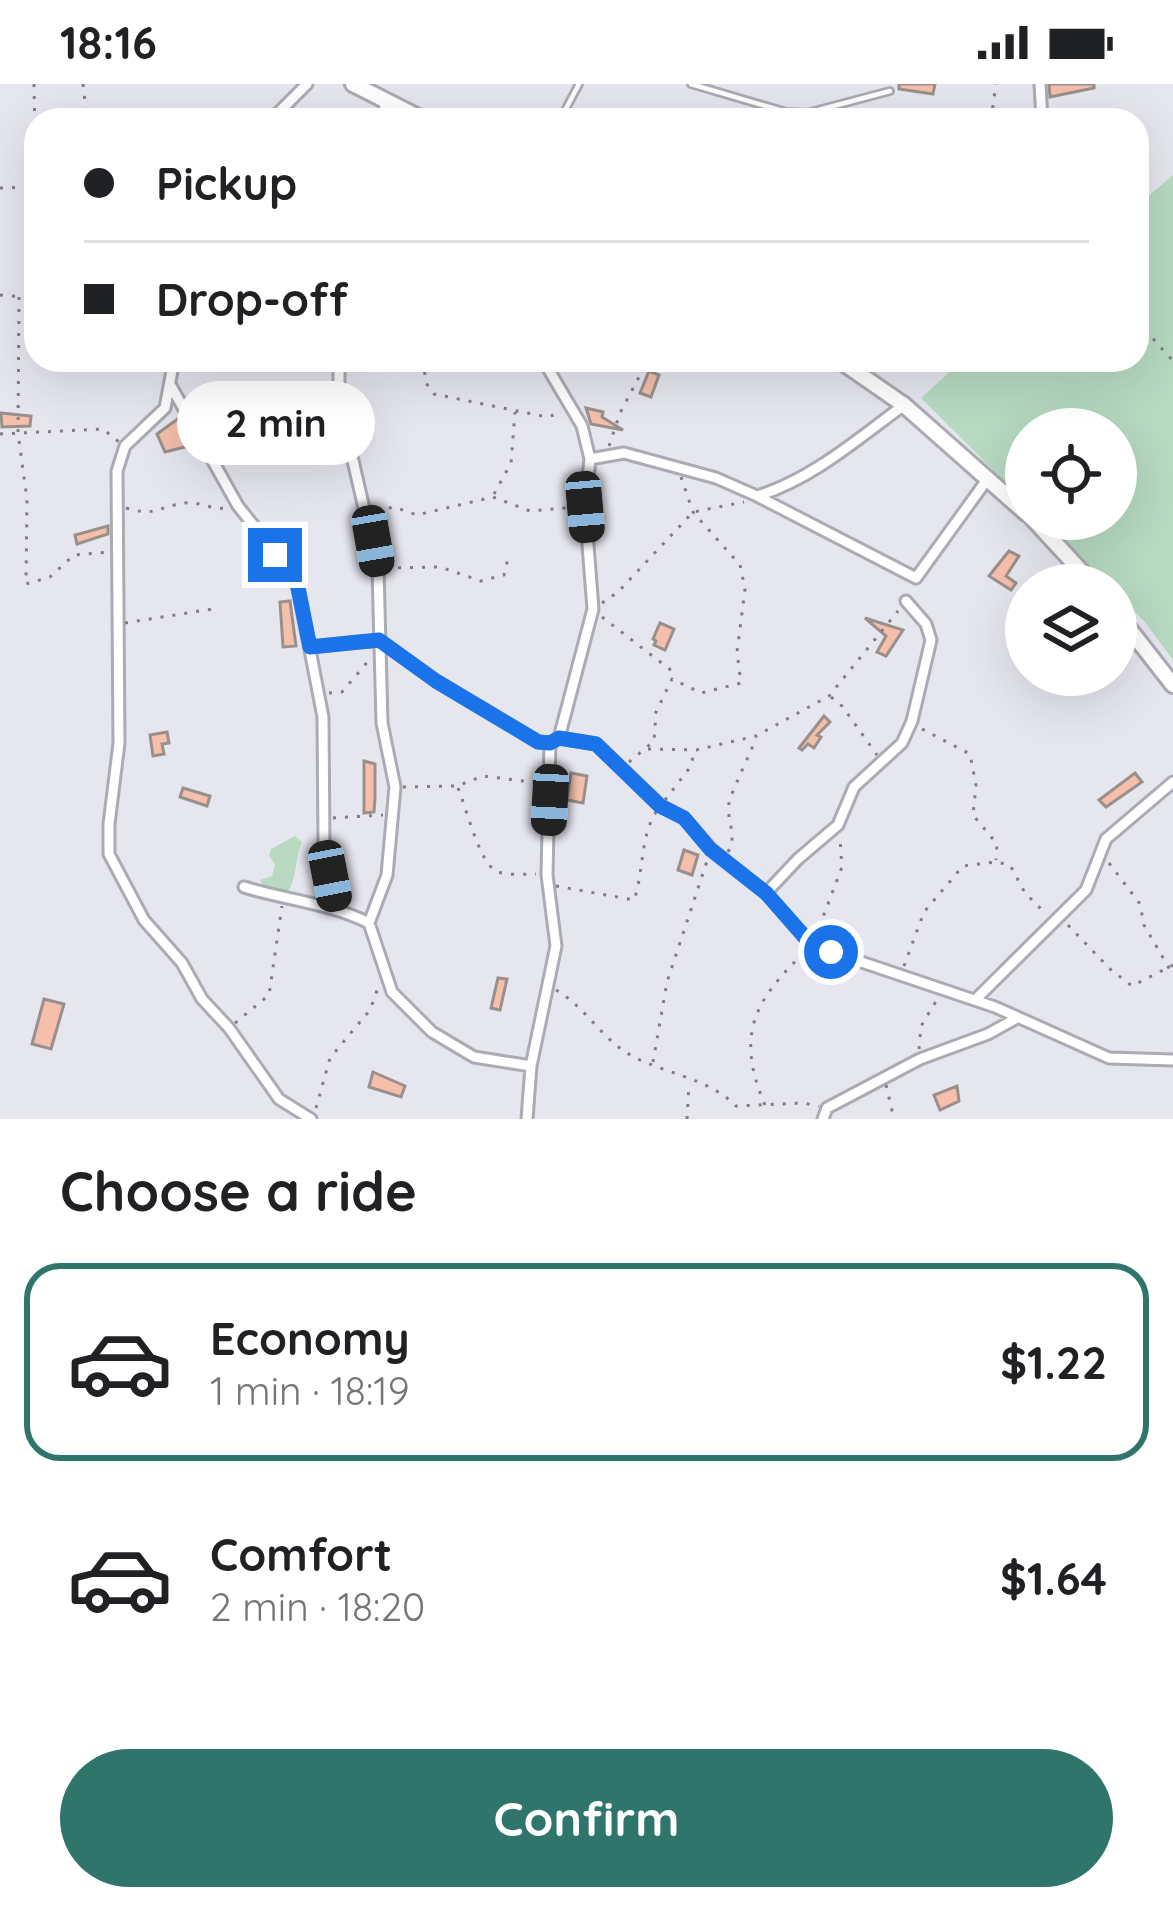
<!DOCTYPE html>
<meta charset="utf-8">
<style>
:root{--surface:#fff;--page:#f6f6f6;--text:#202124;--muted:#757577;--line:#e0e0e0;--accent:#30756b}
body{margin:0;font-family:Quicksand,sans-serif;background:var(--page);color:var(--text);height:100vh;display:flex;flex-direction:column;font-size:45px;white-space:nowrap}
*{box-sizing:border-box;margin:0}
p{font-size:39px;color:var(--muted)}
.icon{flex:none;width:66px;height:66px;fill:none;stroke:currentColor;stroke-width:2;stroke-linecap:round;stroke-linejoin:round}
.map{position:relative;height:1035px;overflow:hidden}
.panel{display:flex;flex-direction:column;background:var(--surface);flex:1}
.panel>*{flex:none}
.hud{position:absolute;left:24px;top:24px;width:1125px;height:264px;border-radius:36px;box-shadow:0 12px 48px #0002;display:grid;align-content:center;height:264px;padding:0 60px;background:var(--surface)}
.controls{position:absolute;left:1005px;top:324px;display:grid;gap:24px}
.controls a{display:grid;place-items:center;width:132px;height:132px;border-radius:50%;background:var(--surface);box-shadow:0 12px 48px #0002;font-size:60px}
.end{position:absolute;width:54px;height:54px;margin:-27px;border:15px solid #1a73e8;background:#fff;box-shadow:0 0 0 6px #fff}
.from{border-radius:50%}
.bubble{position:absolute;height:84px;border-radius:42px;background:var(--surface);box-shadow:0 12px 48px #0002;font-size:39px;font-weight:800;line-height:84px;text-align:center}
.car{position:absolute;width:36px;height:72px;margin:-36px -18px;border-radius:15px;box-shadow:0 0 9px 3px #0007;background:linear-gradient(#222 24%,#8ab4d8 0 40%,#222 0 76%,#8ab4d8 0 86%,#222 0)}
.hud b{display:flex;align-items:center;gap:42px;height:114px;font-size:45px}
.hud b+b{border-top:3px solid var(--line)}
.hud i{width:30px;height:30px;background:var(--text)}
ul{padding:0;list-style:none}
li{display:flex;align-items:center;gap:36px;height:198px;margin:0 24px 18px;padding:0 36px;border:6px solid transparent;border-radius:36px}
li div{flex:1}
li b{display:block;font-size:45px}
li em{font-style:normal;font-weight:800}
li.on{border-color:var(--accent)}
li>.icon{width:108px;height:108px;stroke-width:1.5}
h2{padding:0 60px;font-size:54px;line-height:144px}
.action{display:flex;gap:24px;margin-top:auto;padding:24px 60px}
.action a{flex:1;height:138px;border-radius:72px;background:var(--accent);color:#fff;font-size:48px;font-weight:800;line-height:138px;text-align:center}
.status{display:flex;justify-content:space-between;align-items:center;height:84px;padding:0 60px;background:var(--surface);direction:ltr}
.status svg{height:33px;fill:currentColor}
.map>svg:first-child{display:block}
.green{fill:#b7dac1}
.building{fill:#f5bfab;stroke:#99908c;stroke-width:3}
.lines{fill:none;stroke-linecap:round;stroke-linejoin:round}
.lane-casing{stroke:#ababb3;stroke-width:10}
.street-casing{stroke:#ababb3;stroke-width:15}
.secondary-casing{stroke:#ababb3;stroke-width:20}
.path{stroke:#7e7e84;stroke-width:3;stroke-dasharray:3 9;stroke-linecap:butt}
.lane{stroke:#fff;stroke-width:4.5}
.street{stroke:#fff;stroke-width:9}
.secondary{stroke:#fff;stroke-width:14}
.route{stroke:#1a73e8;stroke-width:15}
</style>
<div class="status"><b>18:16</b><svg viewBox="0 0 49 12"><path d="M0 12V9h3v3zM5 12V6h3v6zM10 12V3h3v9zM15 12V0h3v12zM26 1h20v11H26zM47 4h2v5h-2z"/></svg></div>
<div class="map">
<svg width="1173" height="1035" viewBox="0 0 1173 1035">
<rect width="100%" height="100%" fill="#e6e6ef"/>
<path class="green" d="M1173 91V576L1145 538 1116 509V501H1108L1042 435H1116V345H1026V419L921 314 963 276H1137V122Z
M295 752 302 758C294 775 298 794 287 809H268L260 796 272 792 275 780 269 772 271 765Z"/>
<path class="building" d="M899 0H935L933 10 899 5Z
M1049 0H1094V4L1050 13Z
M649 287 659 291 651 313 640 309Z
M586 324 603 328 602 333 623 346 591 340Z
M1 329 31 332 30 342 2 343Z
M179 334 186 350 185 363 165 368 157 350Z
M108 442V450L77 460 75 451Z
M1009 467 1019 472 1006 492 1016 499 1011 506 989 492Z
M290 517 296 562 283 563 280 518Z
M865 534 903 546 886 572 877 568 886 552Z
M660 539 674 545 665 566 654 561 656 557 653 555Z
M824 632 830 638 817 651 821 653 814 664 808 660 802 666 799 664Z
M167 648 169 659 162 660 164 670 153 672 150 651Z
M364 677 375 680V714L374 728 364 729Z
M571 689 587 692 583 719 567 716Z
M1135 689 1142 698 1106 723 1099 716Z
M183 704 210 712 207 722 180 713Z
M684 766 698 771 692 791 678 786Z
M498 894 507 895 500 926 491 924Z
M44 915 64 920 51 965 32 960Z
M373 988 405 1002 401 1013 369 1003Z
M957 1002 959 1017 940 1026 934 1011Z"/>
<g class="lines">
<g class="lane-casing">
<path id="lane" d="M691 0 786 28 807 29 890 7
M560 36 579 0"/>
</g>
<g class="street-casing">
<path id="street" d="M1040 0 1042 36
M271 36 307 0
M379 36 388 17
M174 276 165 324 125 362 117 387 119 659 109 740V770L144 836 182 879 202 915 229 944 279 1015 311 1035
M339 276V316L378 485 382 639 395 703 387 791 369 839
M543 276 582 342 590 375 585 423 593 525 559 654
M171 302 238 422 296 494 323 633 324 761 337 823
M590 375 624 369 716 394 757 412C811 396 859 354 904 321
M757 412 916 494 989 393
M310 563 379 556 436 597 539 658 550 659 559 654 596 660 660 721 684 734 711 765 766 809 811 861 995 923 1109 974 1173 976
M244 803C286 816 329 819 369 839L392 908 432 948 474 973 531 982
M766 809 798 775 838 741 854 703 902 659 912 637 931 556 926 540 906 517
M975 916 1086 806 1106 755 1173 698
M527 1035 531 982 556 862 547 791 550 659
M823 1035 827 1024 920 975 988 950 1017 934"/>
</g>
<g class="secondary-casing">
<path id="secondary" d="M353 0 424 36
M839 276 904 321 1026 429
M1033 435 1094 501
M1116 528 1173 601"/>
</g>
<path class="path" d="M34 0 36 107
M83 0 87 36
M991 36 996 0
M0 104 34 103
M0 211 36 214
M19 213 18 349 27 415 26 500 50 493 74 471 110 468
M1137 237 1173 277
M423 276 426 299 434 310 547 333 560 329
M0 350 103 345 119 358
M609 362 620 329 648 276
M494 410 511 379 515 328
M126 424C156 433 157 423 185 419 199 417 211 426 226 424
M377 427 394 423 417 431 493 413 530 427 577 423
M386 484 440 483 481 497 504 491 508 474
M602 519 618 508 693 428 744 418
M602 533 672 587V595
M125 539 212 525
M329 609 342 608 370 575
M831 613 842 622 877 671
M922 645 970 670 976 701 973 731 997 760 996 776
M648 665 696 666 756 652 829 612 898 527
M629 678 654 657 656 628 672 595 701 609 741 599 737 568 745 505 740 481 693 428 681 393
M403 703 457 702 483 692 540 699
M458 704C466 723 479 778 496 787 506 792 525 790 536 790
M665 716 688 686 695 669
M333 734 383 731
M728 768C738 750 726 738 729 719 730 711 751 668 756 654
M1109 779 1140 820 1144 841 1173 891
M556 802 634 816C644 788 640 753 656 728
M1068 841 1110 885 1132 902 1173 881
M815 854 842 783 840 755
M904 882 924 828 963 782 996 778 1010 781 1025 809 1045 829
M556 906C584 922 600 952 627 969 662 990 708 993 736 1022L803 1019 819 1022
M235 939 269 911 282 822
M919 965 921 942 938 914
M653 978 667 898 708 774
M886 1001 894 1035
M765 1021C735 951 754 916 806 867
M316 1024 330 974 370 926 379 901
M687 1035 689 1001"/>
<use href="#lane" class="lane"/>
<use href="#street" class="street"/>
<use href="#secondary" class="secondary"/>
</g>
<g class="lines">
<path class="route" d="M275 471 296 494 310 563 379 556 436 597 538 658 550 659 559 654 596 660 660 722 684 734 710 765 766 809 812 861 831 868"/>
</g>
</svg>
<div class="controls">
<a><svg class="icon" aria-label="locate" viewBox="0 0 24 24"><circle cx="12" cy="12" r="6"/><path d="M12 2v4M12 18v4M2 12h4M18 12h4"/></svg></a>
<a><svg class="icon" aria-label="layers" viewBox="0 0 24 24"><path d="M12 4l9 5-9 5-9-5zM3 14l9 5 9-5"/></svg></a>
</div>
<i class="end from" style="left:831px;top:868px"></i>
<i class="end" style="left:275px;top:471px"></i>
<div class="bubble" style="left:177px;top:297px;width:198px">2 min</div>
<i class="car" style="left:585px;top:423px;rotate:175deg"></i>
<i class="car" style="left:373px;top:457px;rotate:170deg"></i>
<i class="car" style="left:550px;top:716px;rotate:183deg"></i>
<i class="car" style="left:330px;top:792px;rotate:169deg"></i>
<div class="hud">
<b><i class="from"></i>Pickup</b>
<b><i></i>Drop-off</b>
</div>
</div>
<section class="panel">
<h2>Choose a ride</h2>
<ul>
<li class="on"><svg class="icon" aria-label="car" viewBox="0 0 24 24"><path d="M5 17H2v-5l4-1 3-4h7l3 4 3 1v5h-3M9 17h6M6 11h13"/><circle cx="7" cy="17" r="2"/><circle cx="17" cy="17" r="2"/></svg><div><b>Economy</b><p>1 min · 18:19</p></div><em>$1.22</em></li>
<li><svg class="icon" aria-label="car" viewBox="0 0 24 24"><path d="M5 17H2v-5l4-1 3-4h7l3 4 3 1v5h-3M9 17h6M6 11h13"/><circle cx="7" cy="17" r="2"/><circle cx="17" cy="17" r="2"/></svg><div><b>Comfort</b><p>2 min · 18:20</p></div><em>$1.64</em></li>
</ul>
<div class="action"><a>Confirm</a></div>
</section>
